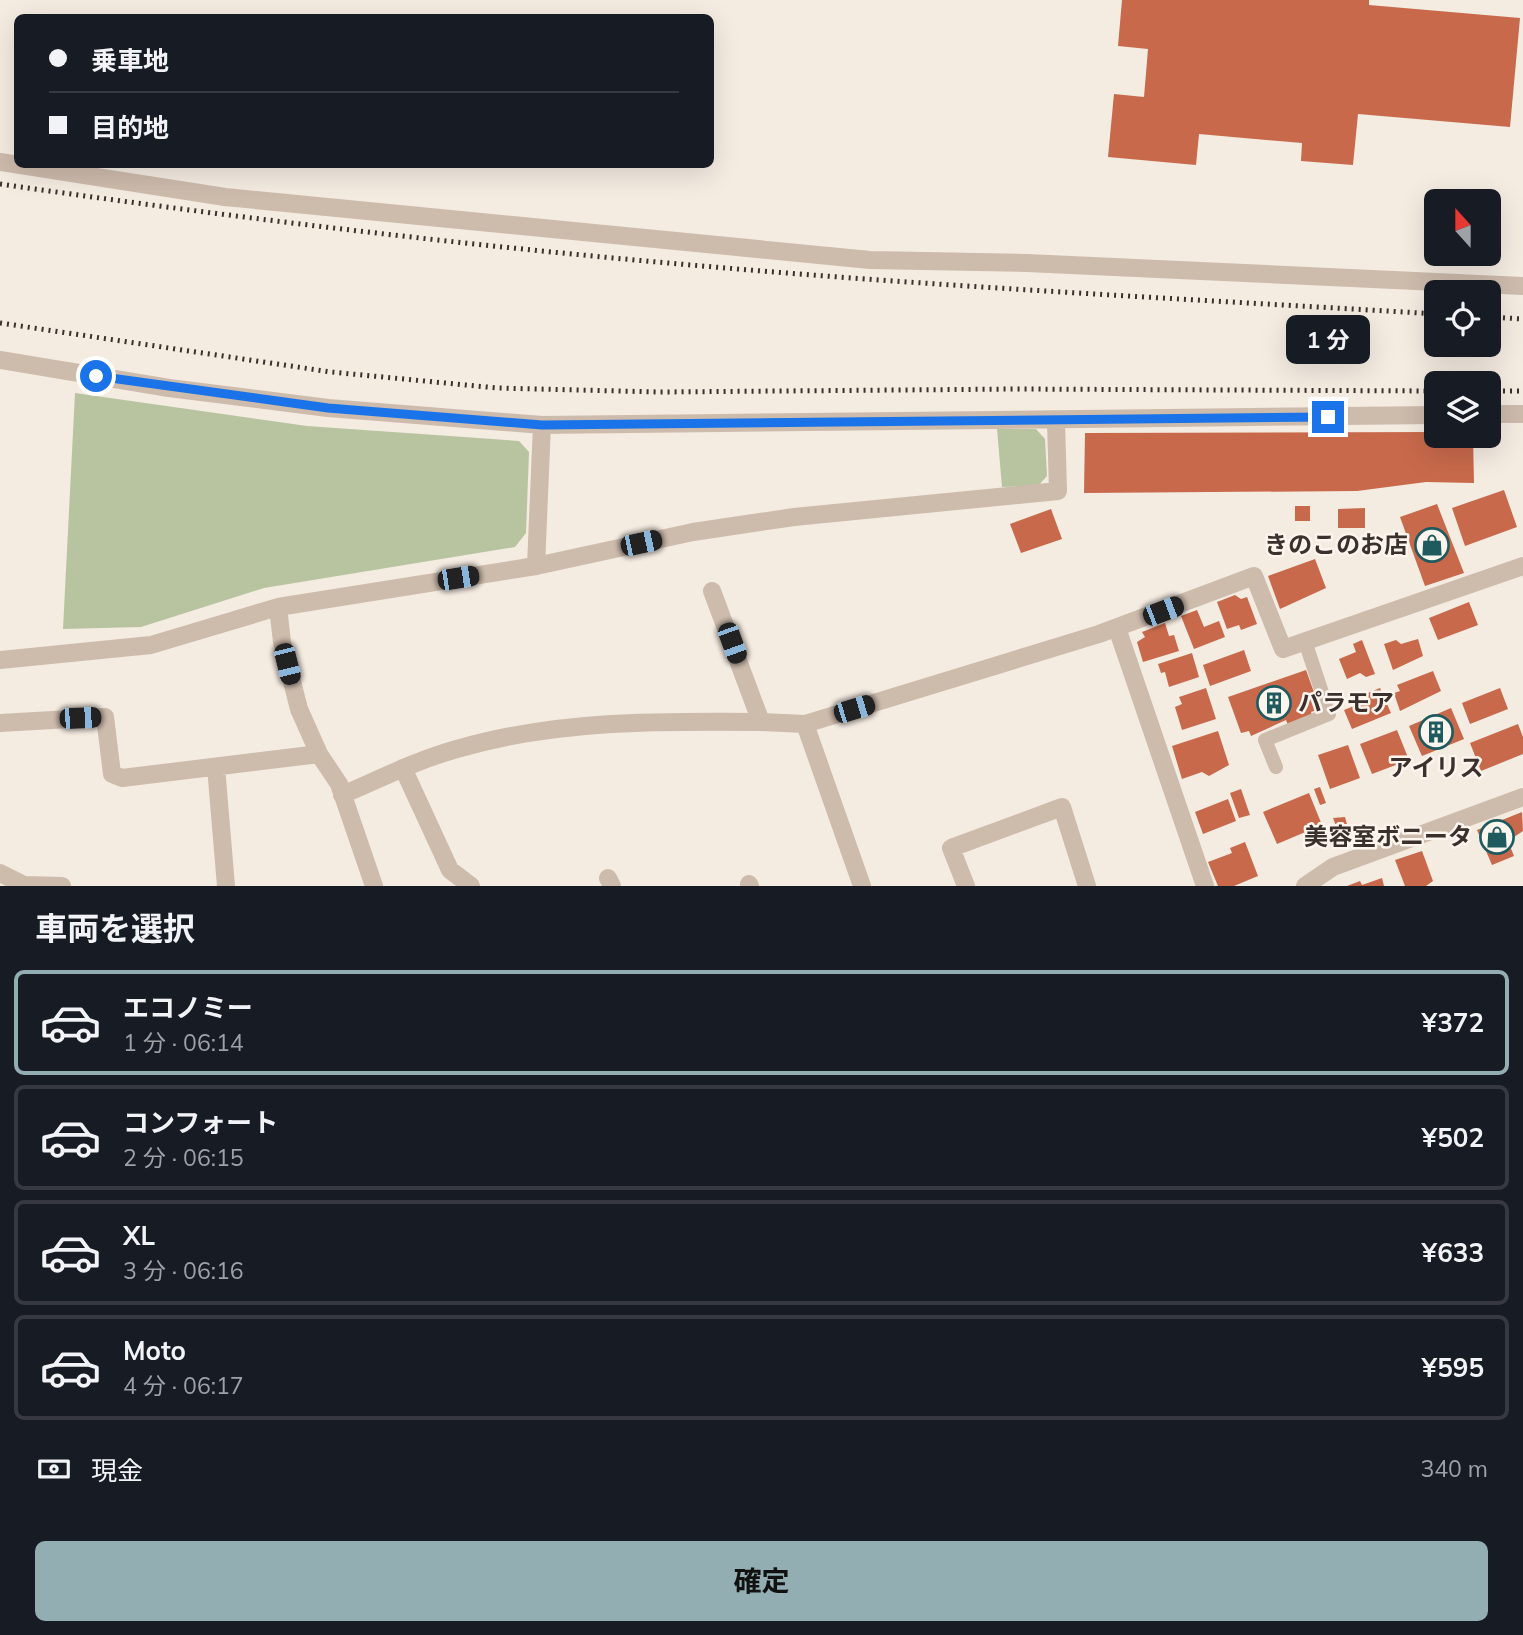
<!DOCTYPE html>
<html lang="ja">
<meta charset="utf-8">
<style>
:root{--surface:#171b24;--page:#242831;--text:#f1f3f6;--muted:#9ea1a6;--line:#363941;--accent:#92aeb2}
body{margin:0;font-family:Mulish,"Noto Sans JP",sans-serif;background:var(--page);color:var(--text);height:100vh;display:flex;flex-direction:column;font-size:26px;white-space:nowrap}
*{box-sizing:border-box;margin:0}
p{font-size:23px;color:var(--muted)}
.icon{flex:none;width:38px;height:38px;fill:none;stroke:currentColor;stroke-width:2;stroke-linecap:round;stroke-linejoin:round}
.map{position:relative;height:886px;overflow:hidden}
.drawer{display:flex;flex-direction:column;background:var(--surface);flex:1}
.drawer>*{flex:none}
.hud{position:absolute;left:14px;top:14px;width:700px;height:154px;border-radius:10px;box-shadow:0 7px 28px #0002;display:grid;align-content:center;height:154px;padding:0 35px;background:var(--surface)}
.needle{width:46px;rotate:339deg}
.buttons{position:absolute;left:1424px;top:189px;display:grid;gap:14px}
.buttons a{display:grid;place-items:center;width:77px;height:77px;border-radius:10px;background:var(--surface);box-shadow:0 7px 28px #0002;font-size:35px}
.end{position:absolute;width:32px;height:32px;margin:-16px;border:9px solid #1a73e8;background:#fff;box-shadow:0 0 0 4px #fff}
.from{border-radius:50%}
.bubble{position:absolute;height:49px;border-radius:10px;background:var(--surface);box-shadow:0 7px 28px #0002;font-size:23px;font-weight:700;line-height:49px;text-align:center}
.car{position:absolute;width:21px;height:42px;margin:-21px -10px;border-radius:9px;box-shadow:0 0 5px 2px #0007;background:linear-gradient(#222 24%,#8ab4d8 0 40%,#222 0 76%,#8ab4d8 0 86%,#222 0)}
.hud b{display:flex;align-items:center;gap:24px;height:66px;font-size:26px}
.hud b+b{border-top:2px solid var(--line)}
.hud i{width:18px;height:18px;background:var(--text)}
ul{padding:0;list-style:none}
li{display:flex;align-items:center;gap:21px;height:105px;margin:0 14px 10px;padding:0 21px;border:4px solid var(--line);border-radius:10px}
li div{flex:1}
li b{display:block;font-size:26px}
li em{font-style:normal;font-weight:700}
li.on{border-color:var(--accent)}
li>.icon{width:63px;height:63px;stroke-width:1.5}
h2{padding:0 35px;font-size:32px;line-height:84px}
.pay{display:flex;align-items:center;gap:18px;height:77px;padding:0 35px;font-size:26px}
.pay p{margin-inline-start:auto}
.button{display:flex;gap:14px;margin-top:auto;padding:14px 35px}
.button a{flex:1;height:80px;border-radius:10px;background:var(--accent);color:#111;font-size:28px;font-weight:700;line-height:80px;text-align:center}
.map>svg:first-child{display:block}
.green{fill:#b8c4a0}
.building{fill:#c8694b}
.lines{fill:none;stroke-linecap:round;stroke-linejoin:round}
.lane{stroke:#cdbbac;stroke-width:14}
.street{stroke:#cdbbac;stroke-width:18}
.rail{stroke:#3b302b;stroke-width:5;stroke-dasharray:2 5;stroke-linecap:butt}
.route{stroke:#1a73e8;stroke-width:9}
.labels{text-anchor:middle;stroke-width:5;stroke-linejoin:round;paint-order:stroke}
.poi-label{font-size:24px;font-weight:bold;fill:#3b302b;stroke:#fbf5ee;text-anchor:end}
</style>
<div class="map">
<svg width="1523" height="886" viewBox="0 0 1523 886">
<rect width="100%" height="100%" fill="#f4ebe1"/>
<path class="green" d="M75 393 307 426 519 441 529 452 526 533 515 547 264 588 141 627 63 629Z
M997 429H1036L1045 439 1047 476 1038 486 1002 487Z"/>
<path class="building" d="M1122 0H1369V5L1520 18 1510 127 1358 114 1353 165 1301 161 1302 143 1199 134 1196 165 1108 157 1114 94 1144 97 1148 49 1118 46Z
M1437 432V436H1473L1474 483 1426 482 1357 491 1084 493 1085 433Z
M1504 490 1517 527 1465 546 1452 508Z
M1437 504 1464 573 1425 586 1400 517Z
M1295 506H1310V521H1295Z
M1365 508V528H1338V509Z
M1051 509 1062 539 1021 553 1010 524Z
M1315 559 1326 588 1280 609 1268 576Z
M1235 595 1241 599 1247 597 1257 624 1241 630 1239 625 1227 629 1217 602Z
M1469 602 1478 625 1438 640 1429 618Z
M1197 610 1204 627 1219 621 1225 637 1194 649 1181 616Z
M1165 623 1169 636 1174 635 1179 651 1143 662 1137 642 1145 637 1142 632Z
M1418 639 1423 656 1393 670 1384 644 1396 640 1401 644Z
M1362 640 1375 674 1366 677 1360 673 1347 679 1339 659 1356 652 1353 644Z
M1244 650 1251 671 1210 686 1203 665Z
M1192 653 1199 677 1169 687 1165 672 1161 673 1158 664Z
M1306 670 1320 709 1311 712 1312 716 1288 725 1286 720 1251 736 1249 731 1241 733 1228 697Z
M1433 671 1441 691 1400 711 1394 693 1400 691 1397 685Z
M1206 688 1216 719 1182 730 1175 707 1182 704 1179 697Z
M1380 688 1391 713 1352 729 1344 710 1354 706 1351 700Z
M1500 688 1508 709 1470 724 1462 703Z
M1451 708 1464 739 1422 756 1409 726Z
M1518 724 1523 737V754L1481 771 1470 743Z
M1397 730 1409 760 1372 774 1360 744Z
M1218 731 1229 765 1209 776 1202 772 1182 779 1172 746Z
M1348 745 1360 778 1330 789 1318 755Z
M1320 787 1326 803 1320 805 1314 789Z
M1241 789 1250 815 1239 818 1230 793Z
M1309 793 1322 825 1277 844 1263 812Z
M1228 799 1236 821 1203 834 1195 812Z
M1522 812 1523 831 1508 841 1514 856 1492 865 1477 830Z
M1345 817 1348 828 1338 831 1333 818Z
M1245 842 1258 876 1234 886H1218L1208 862 1232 853 1230 848Z
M1422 851 1433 881 1426 886H1405L1395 860Z
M1382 878 1384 886H1347L1360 881 1362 885Z"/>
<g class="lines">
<path class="lane" d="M1276 767 1265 740 1329 714 1305 641"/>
<path class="street" d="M0 162 225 197 870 260 1027 263 1523 286
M0 360 169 388 328 408 542 425 1437 415
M1489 414H1523
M536 566 542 425
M712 591 761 722 805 724 1099 634 1254 576 1283 649 1523 566
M278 607 282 642 299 709 319 754 339 784 374 886
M1117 628 1205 886
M0 660 151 645 278 607 536 566 693 532 794 517 1058 491 1056 421
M0 723 105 717 112 774 122 778 319 754
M805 724 862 886
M216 767 226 886
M403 768 450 870 471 886
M342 795C380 779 417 760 457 749 556 720 658 721 761 722
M0 873 24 885 62 886
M608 878 612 886
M749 884 750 886
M966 886 951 848 1062 807 1087 886
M1305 886 1333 867 1523 797"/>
<path class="rail" d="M0 184C230 217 460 245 691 265 939 287 1188 299 1437 314
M1489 317 1523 319
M0 323 331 372 497 388 660 392 1018 389 1437 391
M1489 391H1523"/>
</g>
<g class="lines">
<path class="route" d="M96 376 328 408 542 425 1328 417"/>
</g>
<defs>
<g id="shop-ring" transform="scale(1.75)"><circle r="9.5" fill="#fbf5ee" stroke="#1f5a5e" stroke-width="1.5"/><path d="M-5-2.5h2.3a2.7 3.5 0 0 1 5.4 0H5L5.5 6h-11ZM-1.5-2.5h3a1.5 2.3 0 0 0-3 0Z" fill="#1f5a5e"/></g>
<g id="building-ring" transform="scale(1.75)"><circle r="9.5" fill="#fbf5ee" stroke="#1f5a5e" stroke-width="1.5"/><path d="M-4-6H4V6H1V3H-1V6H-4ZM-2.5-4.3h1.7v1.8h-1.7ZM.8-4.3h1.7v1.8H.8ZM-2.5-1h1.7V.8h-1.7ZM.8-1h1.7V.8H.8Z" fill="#1f5a5e"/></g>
</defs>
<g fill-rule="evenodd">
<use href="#shop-ring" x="1432" y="545"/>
<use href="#building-ring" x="1274" y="703"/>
<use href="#building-ring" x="1436" y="732"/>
<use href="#shop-ring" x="1497" y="837"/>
</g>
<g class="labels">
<g class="poi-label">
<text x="1408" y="553">きのこのお店</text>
<text x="1298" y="711" text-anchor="start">パラモア</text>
<text x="1436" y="776" text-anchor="middle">アイリス</text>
<text x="1472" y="845">美容室ボニータ</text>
</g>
</g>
</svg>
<div class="buttons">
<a><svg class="needle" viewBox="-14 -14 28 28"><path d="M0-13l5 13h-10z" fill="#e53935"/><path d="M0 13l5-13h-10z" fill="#9ea1a6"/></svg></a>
<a><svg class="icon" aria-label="locate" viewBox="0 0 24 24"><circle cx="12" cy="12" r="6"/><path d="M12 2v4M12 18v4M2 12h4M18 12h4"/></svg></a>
<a><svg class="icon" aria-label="layers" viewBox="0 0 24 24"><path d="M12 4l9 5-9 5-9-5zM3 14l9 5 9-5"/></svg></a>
</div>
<i class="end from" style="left:96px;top:376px"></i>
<i class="end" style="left:1328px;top:417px"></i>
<div class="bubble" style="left:1286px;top:315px;width:84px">1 分</div>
<i class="car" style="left:641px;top:543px;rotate:78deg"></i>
<i class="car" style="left:458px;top:578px;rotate:81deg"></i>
<i class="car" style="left:1163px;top:611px;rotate:69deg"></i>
<i class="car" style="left:732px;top:643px;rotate:160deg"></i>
<i class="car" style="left:287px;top:664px;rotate:166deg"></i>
<i class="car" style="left:854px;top:709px;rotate:73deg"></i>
<i class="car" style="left:80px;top:718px;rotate:88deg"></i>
<div class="hud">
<b><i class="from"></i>乗車地</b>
<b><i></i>目的地</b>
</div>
</div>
<section class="drawer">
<h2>車両を選択</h2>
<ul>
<li class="on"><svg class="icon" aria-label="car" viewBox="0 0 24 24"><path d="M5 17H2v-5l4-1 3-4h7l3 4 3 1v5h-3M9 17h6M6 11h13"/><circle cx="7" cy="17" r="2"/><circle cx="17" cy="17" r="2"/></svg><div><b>エコノミー</b><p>1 分 · 06:14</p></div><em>¥372</em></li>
<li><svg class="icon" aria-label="car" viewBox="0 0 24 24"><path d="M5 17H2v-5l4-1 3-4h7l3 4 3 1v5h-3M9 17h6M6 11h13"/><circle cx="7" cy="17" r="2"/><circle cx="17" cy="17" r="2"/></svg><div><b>コンフォート</b><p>2 分 · 06:15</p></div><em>¥502</em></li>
<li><svg class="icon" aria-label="car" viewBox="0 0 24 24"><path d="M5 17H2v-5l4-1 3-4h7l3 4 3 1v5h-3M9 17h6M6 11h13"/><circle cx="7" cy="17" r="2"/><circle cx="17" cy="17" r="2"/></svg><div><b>XL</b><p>3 分 · 06:16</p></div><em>¥633</em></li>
<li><svg class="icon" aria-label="car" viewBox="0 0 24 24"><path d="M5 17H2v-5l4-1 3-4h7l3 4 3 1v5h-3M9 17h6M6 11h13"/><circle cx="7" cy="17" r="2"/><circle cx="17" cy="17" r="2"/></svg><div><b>Moto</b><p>4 分 · 06:17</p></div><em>¥595</em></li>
</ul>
<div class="pay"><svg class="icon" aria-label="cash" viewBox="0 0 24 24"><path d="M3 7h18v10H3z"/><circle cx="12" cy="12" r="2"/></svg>現金<p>340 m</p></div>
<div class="button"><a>確定</a></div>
</section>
